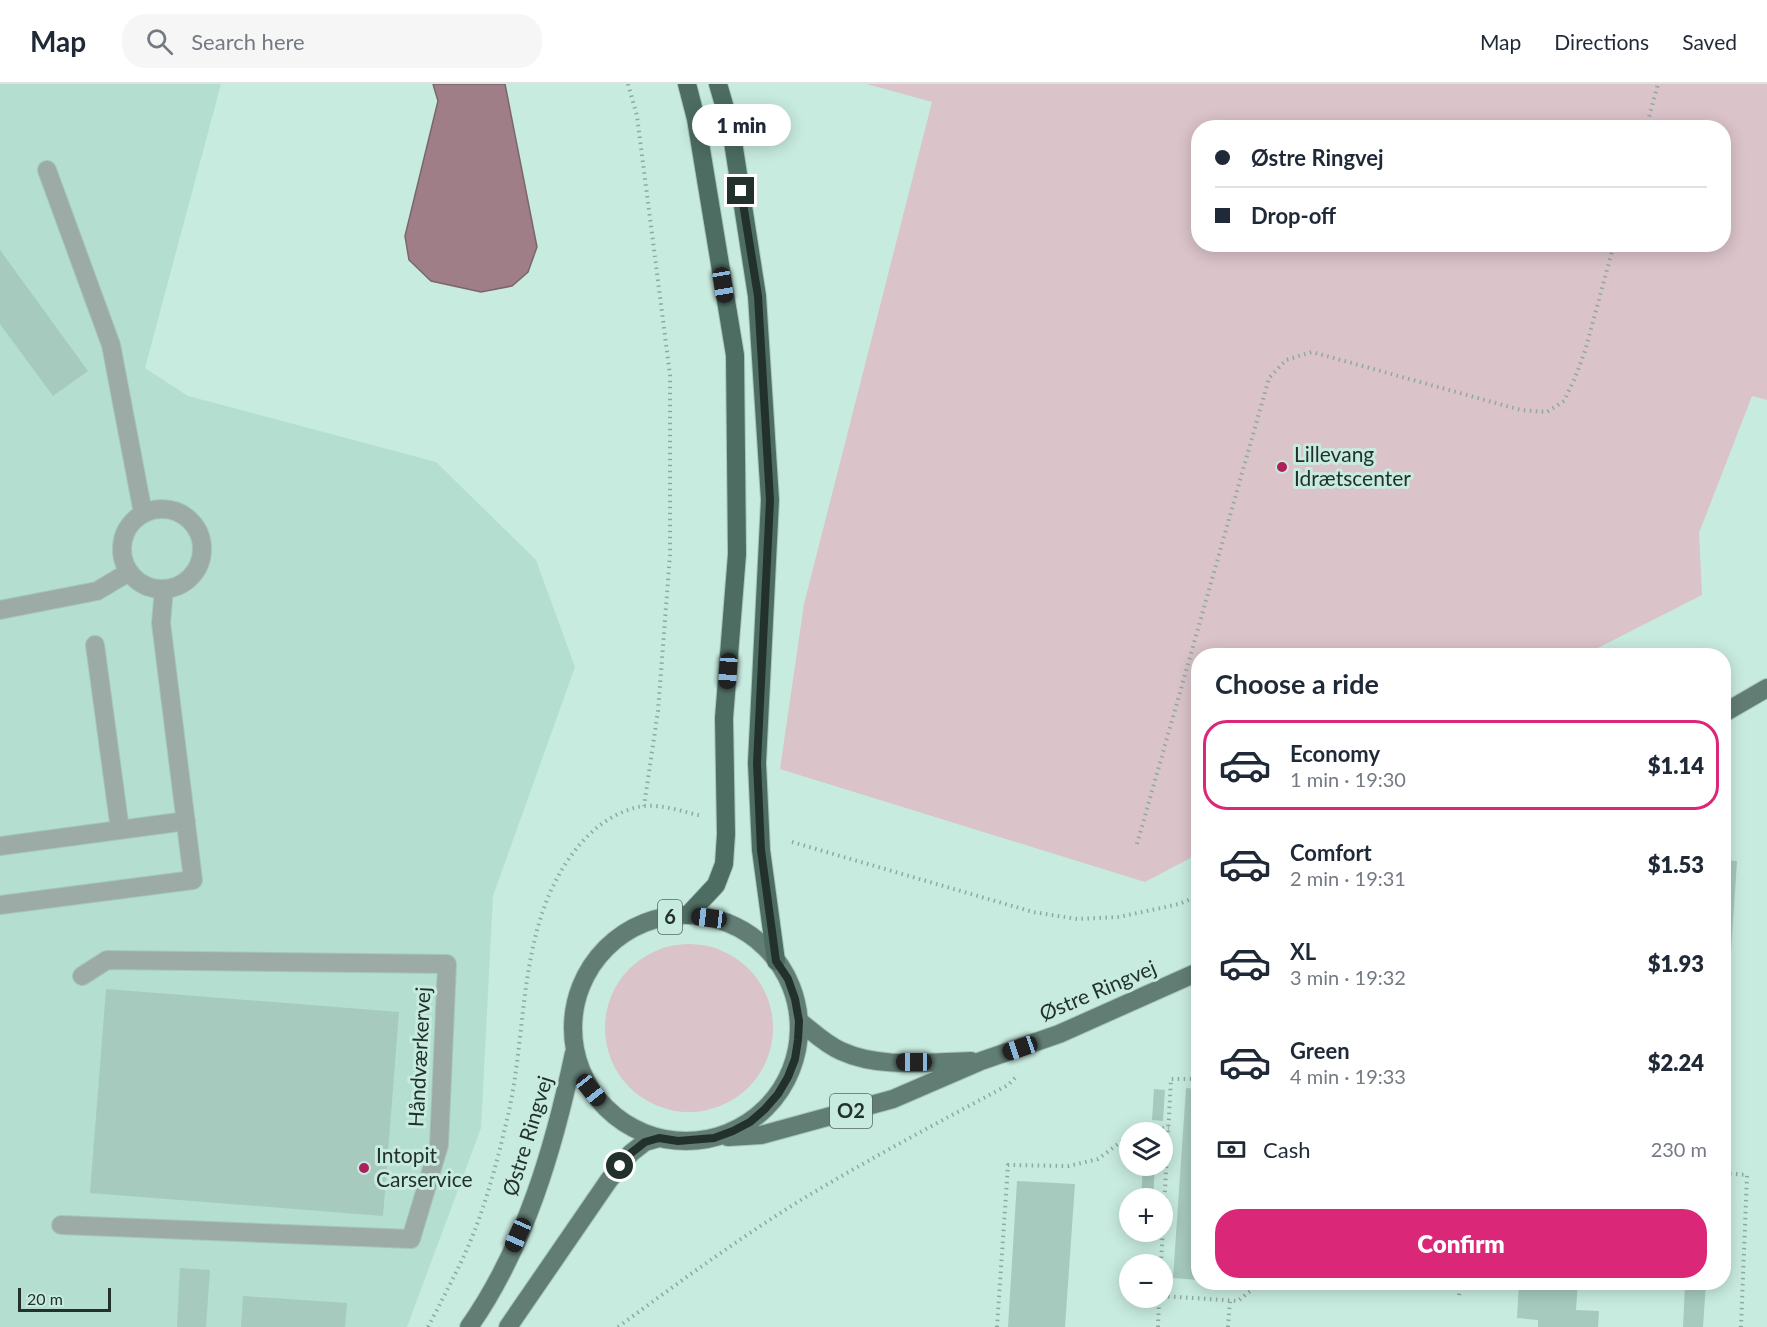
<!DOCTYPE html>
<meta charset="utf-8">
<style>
:root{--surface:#fff;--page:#f6f6f7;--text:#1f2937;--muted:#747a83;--line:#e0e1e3;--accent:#db2777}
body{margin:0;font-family:Lato,sans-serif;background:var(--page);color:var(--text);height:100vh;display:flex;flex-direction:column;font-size:22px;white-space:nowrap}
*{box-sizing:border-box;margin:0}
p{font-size:20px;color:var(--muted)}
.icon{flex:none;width:33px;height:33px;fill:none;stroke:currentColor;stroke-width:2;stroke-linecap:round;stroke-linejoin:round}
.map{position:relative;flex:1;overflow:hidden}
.details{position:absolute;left:1191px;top:564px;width:540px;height:642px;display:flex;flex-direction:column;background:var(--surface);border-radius:24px;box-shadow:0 3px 15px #0003}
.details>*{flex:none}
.top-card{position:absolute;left:1191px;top:36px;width:540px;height:132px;border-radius:24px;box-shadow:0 3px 15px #0003;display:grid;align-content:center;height:132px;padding:0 24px;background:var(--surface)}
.fabs{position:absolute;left:1119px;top:1038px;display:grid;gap:12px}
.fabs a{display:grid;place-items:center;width:54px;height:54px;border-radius:50%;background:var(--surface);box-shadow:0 3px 15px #0003;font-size:30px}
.scale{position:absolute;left:18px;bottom:15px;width:93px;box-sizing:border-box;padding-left:6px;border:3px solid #23312c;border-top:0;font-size:16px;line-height:21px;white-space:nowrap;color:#23312c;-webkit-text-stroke:4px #c8ebdf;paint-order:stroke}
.end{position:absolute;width:27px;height:27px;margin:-14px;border:8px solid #23312c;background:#fff;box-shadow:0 0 0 3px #fff}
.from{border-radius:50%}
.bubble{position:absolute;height:42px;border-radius:21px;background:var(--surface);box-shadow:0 3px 15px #0003;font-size:20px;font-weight:800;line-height:42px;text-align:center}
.car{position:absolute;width:18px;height:36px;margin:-18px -9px;border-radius:8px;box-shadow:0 0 4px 2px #0007;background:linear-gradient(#222 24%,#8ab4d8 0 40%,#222 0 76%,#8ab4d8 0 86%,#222 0)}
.top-card b{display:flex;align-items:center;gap:21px;height:57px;font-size:22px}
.top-card b+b{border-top:2px solid var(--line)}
.top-card i{width:15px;height:15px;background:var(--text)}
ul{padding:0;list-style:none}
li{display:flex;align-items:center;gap:18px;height:90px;margin:0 12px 9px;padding:0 12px;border:3px solid transparent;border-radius:24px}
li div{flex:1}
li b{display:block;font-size:22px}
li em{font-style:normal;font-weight:800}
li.on{border-color:var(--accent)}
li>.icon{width:54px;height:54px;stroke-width:1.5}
h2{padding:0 24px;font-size:27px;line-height:72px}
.pay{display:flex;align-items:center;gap:15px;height:66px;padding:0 24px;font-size:22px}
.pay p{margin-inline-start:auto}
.button{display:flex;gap:12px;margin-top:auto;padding:12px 24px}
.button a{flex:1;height:69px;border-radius:24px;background:var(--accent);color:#fff;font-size:24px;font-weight:800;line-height:69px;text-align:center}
header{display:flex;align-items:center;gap:36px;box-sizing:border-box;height:84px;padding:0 30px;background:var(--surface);border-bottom:2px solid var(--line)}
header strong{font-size:28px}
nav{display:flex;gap:33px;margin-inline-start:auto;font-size:21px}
.search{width:420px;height:54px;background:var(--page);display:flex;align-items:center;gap:15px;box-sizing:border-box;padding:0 21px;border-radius:24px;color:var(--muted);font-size:22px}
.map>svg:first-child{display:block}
.built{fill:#b3ded0}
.green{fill:#dac3c9;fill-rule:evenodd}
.water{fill:#a07e87;stroke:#7a676c;stroke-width:1.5}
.building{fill:#a7cabe}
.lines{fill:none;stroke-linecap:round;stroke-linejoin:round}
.minor-casing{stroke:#a7c6bb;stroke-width:20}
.major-casing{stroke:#a7c6bb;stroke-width:20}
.highway-casing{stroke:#a7c6bb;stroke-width:20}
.path{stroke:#8eaaa0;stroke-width:4;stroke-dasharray:1.5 4.5;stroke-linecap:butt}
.minor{stroke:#9caba6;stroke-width:18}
.major{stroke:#627d74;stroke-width:18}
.highway{stroke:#4d6d62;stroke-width:18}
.route{stroke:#23312c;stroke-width:8}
.poi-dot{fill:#ae205c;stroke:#c8ebdf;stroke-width:2}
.labels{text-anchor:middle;stroke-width:6;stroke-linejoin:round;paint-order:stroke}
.shield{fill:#c8ebdf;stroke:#546962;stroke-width:1.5}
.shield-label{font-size:20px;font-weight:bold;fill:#23312c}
.poi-label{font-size:21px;fill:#23312c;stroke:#c8ebdf;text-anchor:start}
.street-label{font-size:21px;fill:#23312c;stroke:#c8ebdf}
</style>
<header>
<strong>Map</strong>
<div class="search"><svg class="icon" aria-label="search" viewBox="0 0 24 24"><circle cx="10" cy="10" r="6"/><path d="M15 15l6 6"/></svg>Search here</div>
<nav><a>Map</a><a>Directions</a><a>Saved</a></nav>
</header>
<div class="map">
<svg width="1767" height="1243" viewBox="0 0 1767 1243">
<rect width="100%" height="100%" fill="#c8ebdf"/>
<path class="built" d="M0 0H221L145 284 188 312 436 378 536 476 575 583 493 812 481 1044 407 1243H0Z"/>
<path class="green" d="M867 0H1767V316L1752 312 1699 449 1702 511 1584 571 1198 572V770L1145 798 780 685 804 520 932 18ZM1198 44H1724V160H1198Z
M605 944a84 84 0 1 1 168 0a84 84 0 1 1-168 0Z"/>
<path class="water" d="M433 0H505L537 163 528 188 512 202 481 208 431 197 409 176 405 152 438 17Z"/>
<path class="building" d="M0 166 88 287 53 312 0 240Z
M1724 776 1737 777 1725 957H1724Z
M106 905 399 928 383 1132 90 1109Z
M1186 1004 1198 1005V1196L1173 1194Z
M1154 1005 1165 1006 1163 1037 1152 1036Z
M1143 1082H1155L1153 1114H1141Z
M1017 1097 1075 1100 1065 1243H1008Z
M180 1184 210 1186 206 1243H177Z
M1519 1198H1578L1576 1226 1599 1227 1598 1243H1538V1236L1517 1234Z
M1685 1198H1706L1703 1243H1683Z
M243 1212 347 1219 345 1243H241Z"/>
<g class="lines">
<g class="minor-casing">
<path id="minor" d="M47 86 111 261 143 429
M122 465a40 40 0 1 1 80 0a40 40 0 1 1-80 0Z
M0 526 97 507 129 488
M95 561 120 746
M0 762 186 737
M0 821 193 796 161 539 164 505
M61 1141 411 1155 439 1061 447 880 107 876 82 892"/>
</g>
<g class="major-casing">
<path id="major" d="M1724 629 1767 604
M573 944a113 113 0 1 1 226 0a113 113 0 1 1-226 0Z
M799 937C812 947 825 960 841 967 880 985 929 978 971 977
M728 1053 761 1051 893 1015 981 977 1059 950 1198 888
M469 1243C525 1163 554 1064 574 969
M508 1243 609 1096 631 1069 645 1058 659 1054"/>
</g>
<g class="highway-casing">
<path id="highway" d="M687 0 696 35 735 271 737 470 724 634 726 750 724 780 716 801 688 831
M718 0 731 45 757 212 770 416 757 679 761 766 776 877"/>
</g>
<path class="path" d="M628 0 637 32 670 291V471L658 627 644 722
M1646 44 1658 0
M792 758 1033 828 1077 835 1119 833 1179 820 1198 812
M1137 760 1269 294 1286 276 1312 268 1521 326 1547 328 1564 317 1575 294 1585 267 1614 160
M1724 765H1731
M1133 1048 1140 1045 1169 1044
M1724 1089 1747 1091 1741 1243
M1161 1180 1171 995H1198
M1459 1211 1462 1198
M1162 1212 1238 1217 1261 1198
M428 1243C440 1220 452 1197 463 1174 484 1129 497 1079 508 1031 529 941 516 833 582 758 598 740 619 726 643 722 662 720 684 728 702 732
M618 1243C678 1199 738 1155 801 1116 869 1075 939 1038 1008 1001L1017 992
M997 1243 1008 1081 1069 1082 1098 1075 1130 1051
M1158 1243 1159 1214
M1228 1243 1230 1217"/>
<use href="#minor" class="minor"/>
<use href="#major" class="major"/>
<use href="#highway" class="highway"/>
</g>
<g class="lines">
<path class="route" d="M620 1082 631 1069 645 1058 659 1054 678 1057 714 1054 733 1047 750 1038 765 1025 778 1010 788 993 795 975 798 956 799 937 795 915 788 895 776 877 761 766 757 679 770 416 758 212 741 107"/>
</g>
<g class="poi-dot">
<circle cx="1282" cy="383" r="6"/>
<circle cx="364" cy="1084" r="6"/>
</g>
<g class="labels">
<g class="shield">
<rect x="658" y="816" width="24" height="34" rx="4.5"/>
<rect x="830" y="1010" width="42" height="34" rx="4.5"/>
</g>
<g class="shield-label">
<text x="670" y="840">6</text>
<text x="851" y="1034">O2</text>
</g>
<g class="poi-label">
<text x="1294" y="378">Lillevang<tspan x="1294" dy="24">Idrætscenter</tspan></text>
<text x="376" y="1079">Intopit<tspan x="376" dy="24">Carservice</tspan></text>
</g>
<g class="street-label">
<text transform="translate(1098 907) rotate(-23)" y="7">Østre Ringvej</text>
<text transform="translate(420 973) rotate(-87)" y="7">Håndværkervej</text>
<text transform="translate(528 1052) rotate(-73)" y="7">Østre Ringvej</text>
</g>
</g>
</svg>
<div class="fabs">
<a><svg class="icon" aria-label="layers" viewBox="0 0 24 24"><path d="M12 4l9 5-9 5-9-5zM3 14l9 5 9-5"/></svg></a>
<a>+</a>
<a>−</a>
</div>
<div class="scale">20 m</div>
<i class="end from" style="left:620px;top:1082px"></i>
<i class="end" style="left:741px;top:107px"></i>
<div class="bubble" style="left:692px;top:20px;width:99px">1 min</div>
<i class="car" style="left:723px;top:201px;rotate:171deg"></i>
<i class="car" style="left:728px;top:587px;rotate:184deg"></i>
<i class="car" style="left:709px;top:834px;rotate:277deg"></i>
<i class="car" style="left:1020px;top:964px;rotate:251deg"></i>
<i class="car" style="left:914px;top:978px;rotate:270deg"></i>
<i class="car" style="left:591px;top:1006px;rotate:141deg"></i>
<i class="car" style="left:518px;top:1151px;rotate:204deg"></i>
<div class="top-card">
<b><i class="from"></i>Østre Ringvej</b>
<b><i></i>Drop-off</b>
</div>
<section class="details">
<h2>Choose a ride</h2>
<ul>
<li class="on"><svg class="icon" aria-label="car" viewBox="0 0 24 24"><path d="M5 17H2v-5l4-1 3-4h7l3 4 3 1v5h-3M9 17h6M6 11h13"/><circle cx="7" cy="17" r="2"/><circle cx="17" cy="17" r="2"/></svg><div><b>Economy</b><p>1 min · 19:30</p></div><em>$1.14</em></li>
<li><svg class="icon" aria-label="car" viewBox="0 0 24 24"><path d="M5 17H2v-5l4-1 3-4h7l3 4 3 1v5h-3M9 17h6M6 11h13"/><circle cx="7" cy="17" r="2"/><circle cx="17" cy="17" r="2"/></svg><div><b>Comfort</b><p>2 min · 19:31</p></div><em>$1.53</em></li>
<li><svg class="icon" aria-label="car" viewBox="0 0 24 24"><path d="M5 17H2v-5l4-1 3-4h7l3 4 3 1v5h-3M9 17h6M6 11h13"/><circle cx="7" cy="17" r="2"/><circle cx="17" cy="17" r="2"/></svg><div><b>XL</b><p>3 min · 19:32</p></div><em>$1.93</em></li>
<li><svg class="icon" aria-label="car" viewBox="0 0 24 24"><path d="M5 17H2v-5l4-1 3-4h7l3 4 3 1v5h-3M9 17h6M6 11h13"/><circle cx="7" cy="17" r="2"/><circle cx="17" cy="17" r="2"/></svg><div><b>Green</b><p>4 min · 19:33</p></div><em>$2.24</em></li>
</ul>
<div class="pay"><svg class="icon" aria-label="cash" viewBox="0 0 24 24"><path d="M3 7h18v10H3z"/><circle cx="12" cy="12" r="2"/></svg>Cash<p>230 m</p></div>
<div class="button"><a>Confirm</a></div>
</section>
</div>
